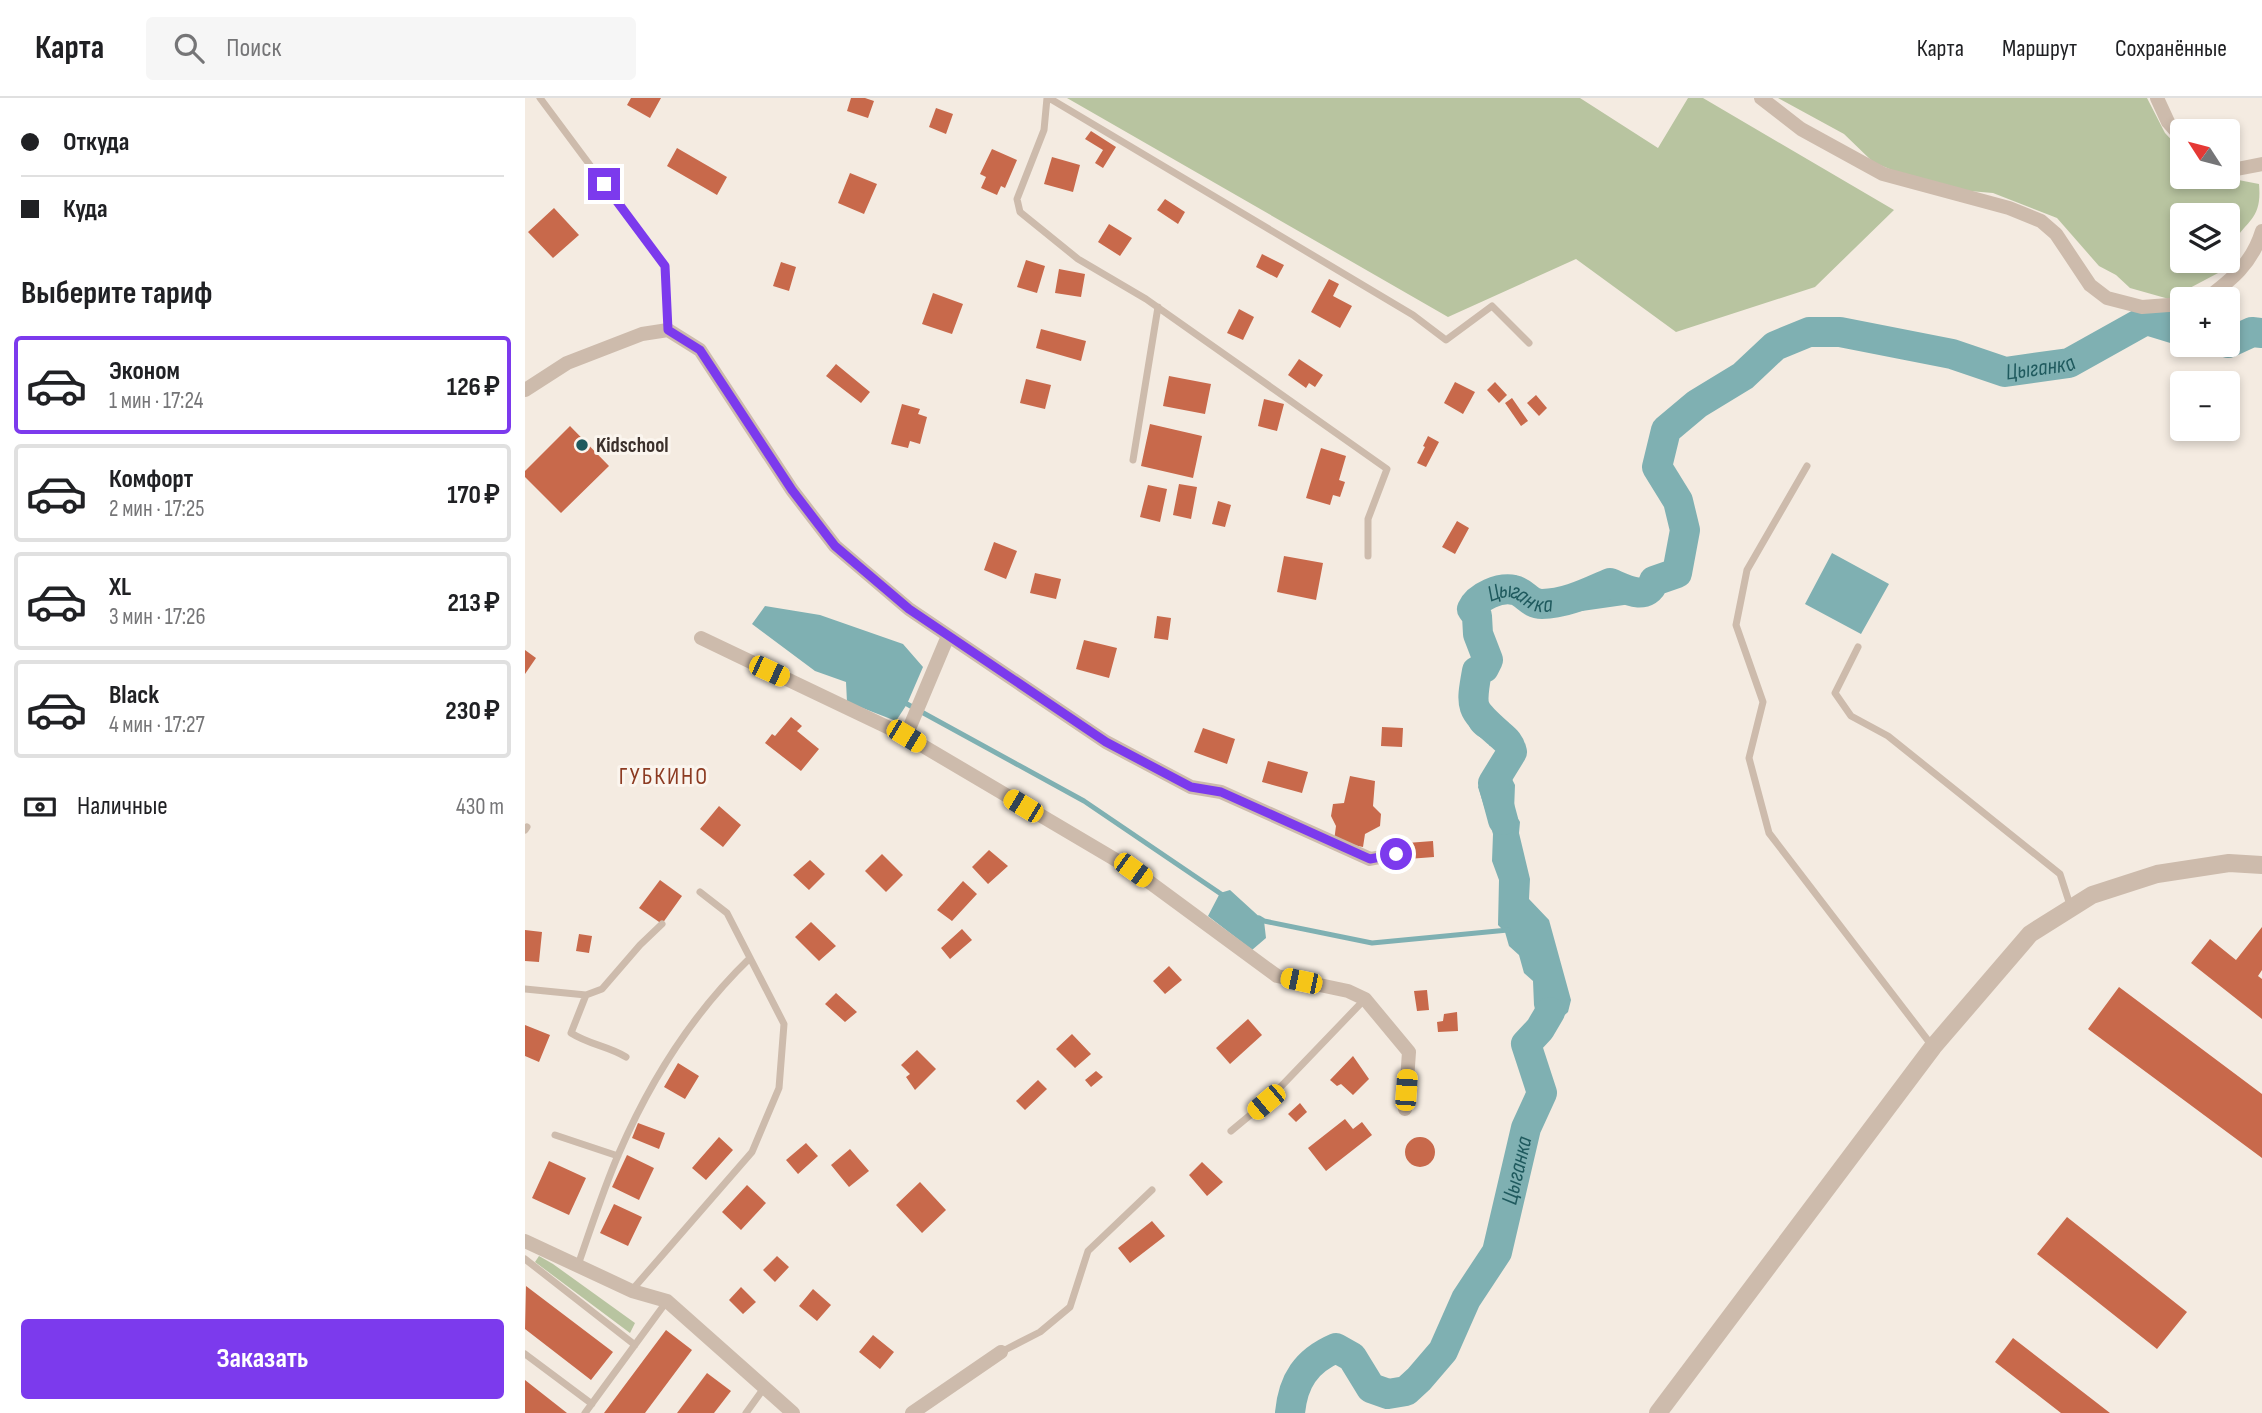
<!DOCTYPE html>
<html lang="ru">
<meta charset="utf-8">
<style>
:root{--surface:#fff;--page:#f6f6f6;--text:#202124;--muted:#757577;--line:#e0e0e0;--accent:#7c3aed}
body{margin:0;font-family:"Sofia Sans Condensed",sans-serif;background:var(--page);color:var(--text);height:100vh;display:flex;flex-direction:column;font-size:26px;white-space:nowrap}
*{box-sizing:border-box;margin:0}
p{font-size:23px;color:var(--muted)}
.icon{flex:none;width:38px;height:38px;fill:none;stroke:currentColor;stroke-width:2;stroke-linecap:round;stroke-linejoin:round}
.map{position:relative;flex:1;overflow:hidden}
.side{display:flex;flex-direction:column;background:var(--surface);width:525px}
.side>*{flex:none}
.hud{display:grid;align-content:center;height:154px;padding:0 21px;background:var(--surface)}
.needle{width:46px;rotate:306deg}
.fabs{position:absolute;left:1645px;top:21px;display:grid;gap:14px}
.fabs a{display:grid;place-items:center;width:70px;height:70px;border-radius:7px;background:var(--surface);box-shadow:0 4px 10px #0003;font-size:35px}
.end{position:absolute;width:32px;height:32px;margin:-16px;border:9px solid #7c3aed;background:#fff;box-shadow:0 0 0 4px #fff}
.from{border-radius:50%}
.car{position:absolute;width:21px;height:42px;margin:-21px -10px;border-radius:9px;box-shadow:0 0 5px 2px #0007;background:linear-gradient(#f5c518 24%,#345 0 40%,#f5c518 0 76%,#345 0 86%,#f5c518 0)}
.hud b{display:flex;align-items:center;gap:24px;height:66px;font-size:26px}
.hud b+b{border-top:2px solid var(--line)}
.hud i{width:18px;height:18px;background:var(--text)}
ul{padding:0;list-style:none}
li{display:flex;align-items:center;gap:21px;height:98px;margin:0 14px 10px;padding:0 7px;border:4px solid var(--line);border-radius:7px}
li div{flex:1}
li b{display:block;font-size:26px}
li em{font-style:normal;font-weight:700}
li.selected{border-color:var(--accent)}
li>.icon{width:63px;height:63px;stroke-width:1.5}
h2{padding:0 21px;font-size:32px;line-height:84px}
.pay{display:flex;align-items:center;gap:18px;height:77px;padding:0 21px;font-size:26px}
.pay p{margin-inline-start:auto}
.button{display:flex;gap:14px;margin-top:auto;padding:14px 21px}
.button a{flex:1;height:80px;border-radius:7px;background:var(--accent);color:#fff;font-size:28px;font-weight:700;line-height:80px;text-align:center}
header{display:flex;align-items:center;gap:42px;box-sizing:border-box;height:98px;padding:0 35px;background:var(--surface);border-bottom:2px solid var(--line)}
header strong{font-size:33px}
nav{display:flex;gap:38px;margin-inline-start:auto;font-size:24px}
.search{width:490px;height:63px;background:var(--page);display:flex;align-items:center;gap:18px;box-sizing:border-box;padding:0 24px;border-radius:7px;color:var(--muted);font-size:26px}
main{display:flex;flex:1;min-height:0}
.map>svg:first-child{display:block}
.green{fill:#b8c4a0}
.water{fill:#7fb0b2}
.lines{fill:none;stroke-linecap:round;stroke-linejoin:round}
.stream{stroke:#7fb0b2;stroke-width:5}
.river{stroke:#7fb0b2;stroke-width:30}
.building{fill:#c8694b}
.service{stroke:#cdbbac;stroke-width:7}
.minor{stroke:#cdbbac;stroke-width:14}
.tertiary{stroke:#cdbbac;stroke-width:18}
.route{stroke:#7c3aed;stroke-width:9}
.poi-dot{fill:#1f5a5e;stroke:#fbf5ee;stroke-width:2.5}
.labels{text-anchor:middle;stroke-width:6;stroke-linejoin:round;paint-order:stroke}
.poi-label{font-size:21px;font-weight:bold;fill:#3b302b;stroke:#fbf5ee;text-anchor:start}
.water-label{font-size:23px;font-style:italic;fill:#1f5a5e;stroke:#fbf5ee}
.quarter-label{font-size:24px;letter-spacing:2px;fill:#8c3b22;stroke:#fbf5ee}
</style>
<header>
<strong>Карта</strong>
<div class="search"><svg class="icon" aria-label="search" viewBox="0 0 24 24"><circle cx="10" cy="10" r="6"/><path d="M15 15l6 6"/></svg>Поиск</div>
<nav><a>Карта</a><a>Маршрут</a><a>Сохранённые</a></nav>
</header>
<main>
<section class="side">
<div class="hud">
<b><i class="from"></i>Откуда</b>
<b><i></i>Куда</b>
</div>
<h2>Выберите тариф</h2>
<ul>
<li class="selected"><svg class="icon" aria-label="car" viewBox="0 0 24 24"><path d="M5 17H2v-5l4-1 3-4h7l3 4 3 1v5h-3M9 17h6M6 11h13"/><circle cx="7" cy="17" r="2"/><circle cx="17" cy="17" r="2"/></svg><div><b>Эконом</b><p>1 мин · 17:24</p></div><em>126 ₽</em></li>
<li><svg class="icon" aria-label="car" viewBox="0 0 24 24"><path d="M5 17H2v-5l4-1 3-4h7l3 4 3 1v5h-3M9 17h6M6 11h13"/><circle cx="7" cy="17" r="2"/><circle cx="17" cy="17" r="2"/></svg><div><b>Комфорт</b><p>2 мин · 17:25</p></div><em>170 ₽</em></li>
<li><svg class="icon" aria-label="car" viewBox="0 0 24 24"><path d="M5 17H2v-5l4-1 3-4h7l3 4 3 1v5h-3M9 17h6M6 11h13"/><circle cx="7" cy="17" r="2"/><circle cx="17" cy="17" r="2"/></svg><div><b>XL</b><p>3 мин · 17:26</p></div><em>213 ₽</em></li>
<li><svg class="icon" aria-label="car" viewBox="0 0 24 24"><path d="M5 17H2v-5l4-1 3-4h7l3 4 3 1v5h-3M9 17h6M6 11h13"/><circle cx="7" cy="17" r="2"/><circle cx="17" cy="17" r="2"/></svg><div><b>Black</b><p>4 мин · 17:27</p></div><em>230 ₽</em></li>
</ul>
<div class="pay"><svg class="icon" aria-label="cash" viewBox="0 0 24 24"><path d="M3 7h18v10H3z"/><circle cx="12" cy="12" r="2"/></svg>Наличные<p>430 m</p></div>
<div class="button"><a>Заказать</a></div>
</section>
<div class="map">
<svg width="1737" height="1315" viewBox="0 0 1737 1315">
<rect width="100%" height="100%" fill="#f4ebe1"/>
<path class="green" d="M542 0H1055L1133 50 1163 0H1178L1369 112 1290 189 1151 234 1051 161 923 219Z
M1253 0H1622L1640 35 1657 53V79H1698L1734 86C1737 120 1724 121 1709 143 1706 147 1704 154 1703 159V117H1657V163H1701L1695 174 1644 201 1605 190 1591 177 1574 168 1532 120 1468 95 1409 90 1348 64 1319 36Z
M14 1158 28 1166 110 1225 105 1235 10 1164Z"/>
<path class="water" d="M1307 455 1364 486 1336 536 1280 506Z
M1088 481C1104 483 1121 482 1132 495L1123 502 1106 506 1029 517 1015 514 1016 506 1020 504 1076 483Z
M240 508 295 517 378 546 398 569 382 606 371 623 322 604 321 584 290 573 227 526Z
M941 598 961 600 972 627 965 639 958 641C939 631 941 618 941 598Z
M987 681 990 687 989 713 995 724 994 735 1005 781 1004 801 1024 822 1046 902 1043 914 1008 946H1001L1000 940 1014 927 1009 907 1008 883 999 875 994 857 984 848 980 834 973 827 974 782 967 763 968 736 953 689 956 684Z
M705 792 739 823 741 840 727 852 683 818 695 795Z"/>
<g class="lines">
<path class="stream" d="M382 606 559 703 699 798
M734 820 739 823 847 845 983 832"/>
<g class="river">
<path d="M1703 245 1727 234 1737 235"/>
<path id="s1" d="M978 722 968 685 987 654C985 645 981 642 974 636 946 611 945 611 952 573L959 570 963 562 953 536 952 518 947 511C953 498 975 489 989 492 1000 494 1004 506 1017 506 1041 506 1064 494 1085 485 1100 491 1122 504 1129 483L1152 475 1160 432 1153 403 1132 369 1141 332 1172 306 1218 278 1250 248 1284 234H1315L1427 256 1480 274 1544 265 1621 222 1657 233"/>
<path id="s2" d="M765 1315C768 1283 781 1263 811 1250L827 1259 846 1290 863 1296 881 1293 894 1281 918 1253 941 1201 972 1154 1001 1030 1017 995 1001 946 1015 931 1025 914"/>
</g>
</g>
<path class="building" d="M106 0H136L125 20 102 7Z
M326 0H340L349 3 343 20 322 13Z
M411 10 428 16 421 36 404 29Z
M566 33 591 49 578 70 570 65 578 52 560 41Z
M152 50 202 79 192 97 142 68Z
M467 51 492 62 480 90 476 88 472 97 456 90 461 79 455 76Z
M527 59 555 67 548 94 519 86Z
M325 75 352 86 339 116 313 105Z
M640 101 660 114 653 126 632 112Z
M29 110 54 137 28 160 3 134Z
M584 126 607 140 595 158 573 144Z
M737 156 759 167 752 180 731 169Z
M501 162 520 168 512 195 492 189Z
M256 164 271 169 264 193 248 188Z
M534 171 560 176 556 199 530 195Z
M804 181 814 186 808 198 827 208 815 230 786 214Z
M408 195 438 206 427 236 397 226Z
M714 211 729 219 718 242 702 235Z
M516 231 561 243 556 263 511 250Z
M774 261 798 277 790 289 784 285 781 290 763 277Z
M311 266 345 294 336 305 301 278Z
M644 278 686 286 680 316 638 308Z
M501 281 526 287 520 311 495 305Z
M930 284 950 294 938 316 919 305Z
M970 284 982 297 974 305 962 292Z
M1011 297 1022 310 1014 318 1002 305Z
M987 300 1003 323 996 328 980 305Z
M739 301 759 306 752 333 733 328Z
M377 306 395 311 393 316 402 319 395 346 385 343 383 350 366 346Z
M625 326 677 338 668 380 616 368Z
M45 328 84 368 36 415 0 379V373Z
M903 338 914 344 901 369 892 365 900 349 898 348Z
M796 350 821 358 814 382 820 384 815 399 808 397 805 407 781 400Z
M654 386 672 389 666 421 648 417Z
M623 387 642 391 635 424 615 419Z
M693 403 706 407 700 429 687 426Z
M932 423 944 430 930 456 917 449Z
M469 444 492 453 481 481 459 472Z
M759 458 798 465 791 502 752 494Z
M510 475 536 481 531 501 505 495Z
M632 518 646 520 643 542 629 540Z
M559 542 592 550 584 580 551 571Z
M0 552 11 560 0 576Z
M266 619 277 628 272 633 294 651 276 673 240 645 247 636 250 638Z
M857 629 878 630 877 649 856 648Z
M678 630 710 641 702 666 669 654Z
M743 663 783 674 777 695 737 684Z
M825 678 850 683 848 708 856 716 855 728 840 736 838 749 809 743 811 728 806 718 808 706 819 705Z
M194 708 216 727 198 749 175 731Z
M908 743 909 759 883 761 882 745Z
M464 752 483 768 463 786 447 769Z
M357 756 378 777 361 794 340 773Z
M285 762 300 776 284 792 268 777Z
M135 782 157 798 137 826 114 810Z
M438 783 452 796 427 823 412 812Z
M286 824 311 848 294 863 270 839Z
M1737 829V872L1733 878 1737 881V921L1666 865 1685 841 1711 862Z
M437 831 447 842 425 861 416 850Z
M0 832 17 834 14 864 0 863Z
M54 836 67 838 64 855 51 853Z
M644 868 657 882 640 896 628 883Z
M1594 889 1737 996V1060L1563 931Z
M902 892 904 912 892 913 889 893Z
M311 895 332 914 320 924 300 906Z
M932 914 933 933 913 934 912 924 918 923 919 916Z
M723 921 737 937 705 966 691 950Z
M0 927 25 937 14 964 0 958Z
M547 936 566 956 550 970 531 951Z
M392 952 411 971 390 992 381 979 385 976 376 967Z
M828 958 844 981 828 997 816 986 812 988 805 982Z
M153 965 174 978 160 1001 139 989Z
M571 973 578 979 566 989 560 982Z
M513 982 522 991 500 1012 491 1003Z
M775 1005 782 1014 771 1024 763 1016Z
M820 1021 828 1031 837 1024 847 1037 801 1073 783 1050Z
M113 1025 140 1035 134 1051 107 1040Z
M880 1054a15 15 0 1 1 30 0a15 15 0 1 1-30 0Z
M194 1039 208 1052 181 1082 167 1070Z
M281 1045 293 1058 273 1076 261 1062Z
M325 1051 344 1073 324 1089 306 1067Z
M102 1057 129 1070 114 1102 87 1089Z
M24 1063 61 1080 44 1117 7 1100Z
M677 1064 698 1084 682 1098 664 1077Z
M395 1084 421 1112 397 1135 371 1107Z
M222 1087 241 1105 216 1132 197 1114Z
M89 1106 117 1119 103 1148 75 1135Z
M1542 1119 1662 1214 1632 1251 1512 1156Z
M627 1123 640 1138 605 1165 593 1150Z
M252 1158 264 1169 250 1184 238 1172Z
M1 1188 88 1254 66 1282 0 1231Z
M216 1189 231 1204 218 1216 204 1202Z
M288 1191 306 1207 292 1223 274 1208Z
M141 1232 167 1252 120 1315H79Z
M348 1237 369 1254 355 1271 334 1254Z
M1488 1240 1585 1315H1536L1470 1264Z
M182 1275 206 1293 189 1315H152Z
M0 1282 42 1315H0Z"/>
<g class="lines">
<path class="service" d="M15 0 140 168 143 232
M522 0 519 32 492 101 495 114 553 161 621 201 862 371 843 421V458
M524 0 888 217 921 242 967 208 1004 245
M608 362 633 209
M1282 368 1222 472 1211 527 1238 604 1224 660 1244 735 1408 949
M1333 549 1310 595 1326 618 1363 638 1535 776 1546 810
M0 732 2 729
M0 891 61 897 77 891 115 847 137 826
M61 897 46 935C65 947 83 948 101 959
M706 1033 741 1004 839 902
M30 1037 93 1058
M0 1161 110 1247
M53 1167C66 1130 78 1092 94 1055 125 983 168 915 225 860
M107 1192 227 1054 254 990 259 926 202 815 175 794
M476 1254 515 1234 545 1209 563 1153 627 1092
M0 1256 67 1306
M60 1315 142 1203
M221 1315 239 1290"/>
<path class="minor" d="M1236 0 1276 31 1358 76 1484 110 1516 123 1531 136 1565 187 1582 200 1617 209 1657 206
M1632 0 1643 24 1657 40
M1703 68 1712 71 1737 66
M1681 201C1706 182 1727 166 1737 133
M0 292 42 265 117 236 143 232 175 252 267 392 310 448 384 511 581 644 666 689 696 694 845 761 871 756
M176 540 381 638 608 772 752 878 823 893 840 901 884 954 880 1011
M381 638 423 538
M0 1143 107 1193 142 1203 268 1315
M387 1315 476 1254"/>
<path class="tertiary" d="M1133 1315 1408 949 1505 836 1567 797 1632 776 1704 765 1737 767"/>
</g>
<g class="lines">
<path class="route" d="M79 86 140 168 143 232 175 252 267 392 310 448 384 511 581 644 666 689 696 694 845 761 871 756"/>
</g>
<circle class="poi-dot" cx="57" cy="347" r="7"/>
<g class="labels">
<g class="poi-label">
<text x="71" y="354">Kidschool</text>
</g>
<g class="water-label">
<text dy="8" stroke="none"><textPath href="#s1" startOffset="1032">Цыганка</textPath></text>
<text dy="8" stroke="none"><textPath href="#s1" startOffset="298">Цыганка</textPath></text>
<text dy="8" stroke="none"><textPath href="#s2" startOffset="427">Цыганка</textPath></text>
</g>
<g class="quarter-label">
<text x="139" y="686">ГУБКИНО</text>
</g>
</g>
</svg>
<div class="fabs">
<a><svg class="needle" viewBox="-14 -14 28 28"><path d="M0-13l5 13h-10z" fill="#e53935"/><path d="M0 13l5-13h-10z" fill="#757577"/></svg></a>
<a><svg class="icon" aria-label="layers" viewBox="0 0 24 24"><path d="M12 4l9 5-9 5-9-5zM3 14l9 5 9-5"/></svg></a>
<a>+</a>
<a>−</a>
</div>
<i class="end from" style="left:871px;top:756px"></i>
<i class="end" style="left:79px;top:86px"></i>
<i class="car" style="left:244px;top:573px;rotate:115deg"></i>
<i class="car" style="left:381px;top:638px;rotate:121deg"></i>
<i class="car" style="left:498px;top:708px;rotate:301deg"></i>
<i class="car" style="left:608px;top:772px;rotate:126deg"></i>
<i class="car" style="left:776px;top:883px;rotate:282deg"></i>
<i class="car" style="left:881px;top:992px;rotate:4deg"></i>
<i class="car" style="left:741px;top:1004px;rotate:230deg"></i>
</div>
</main>
